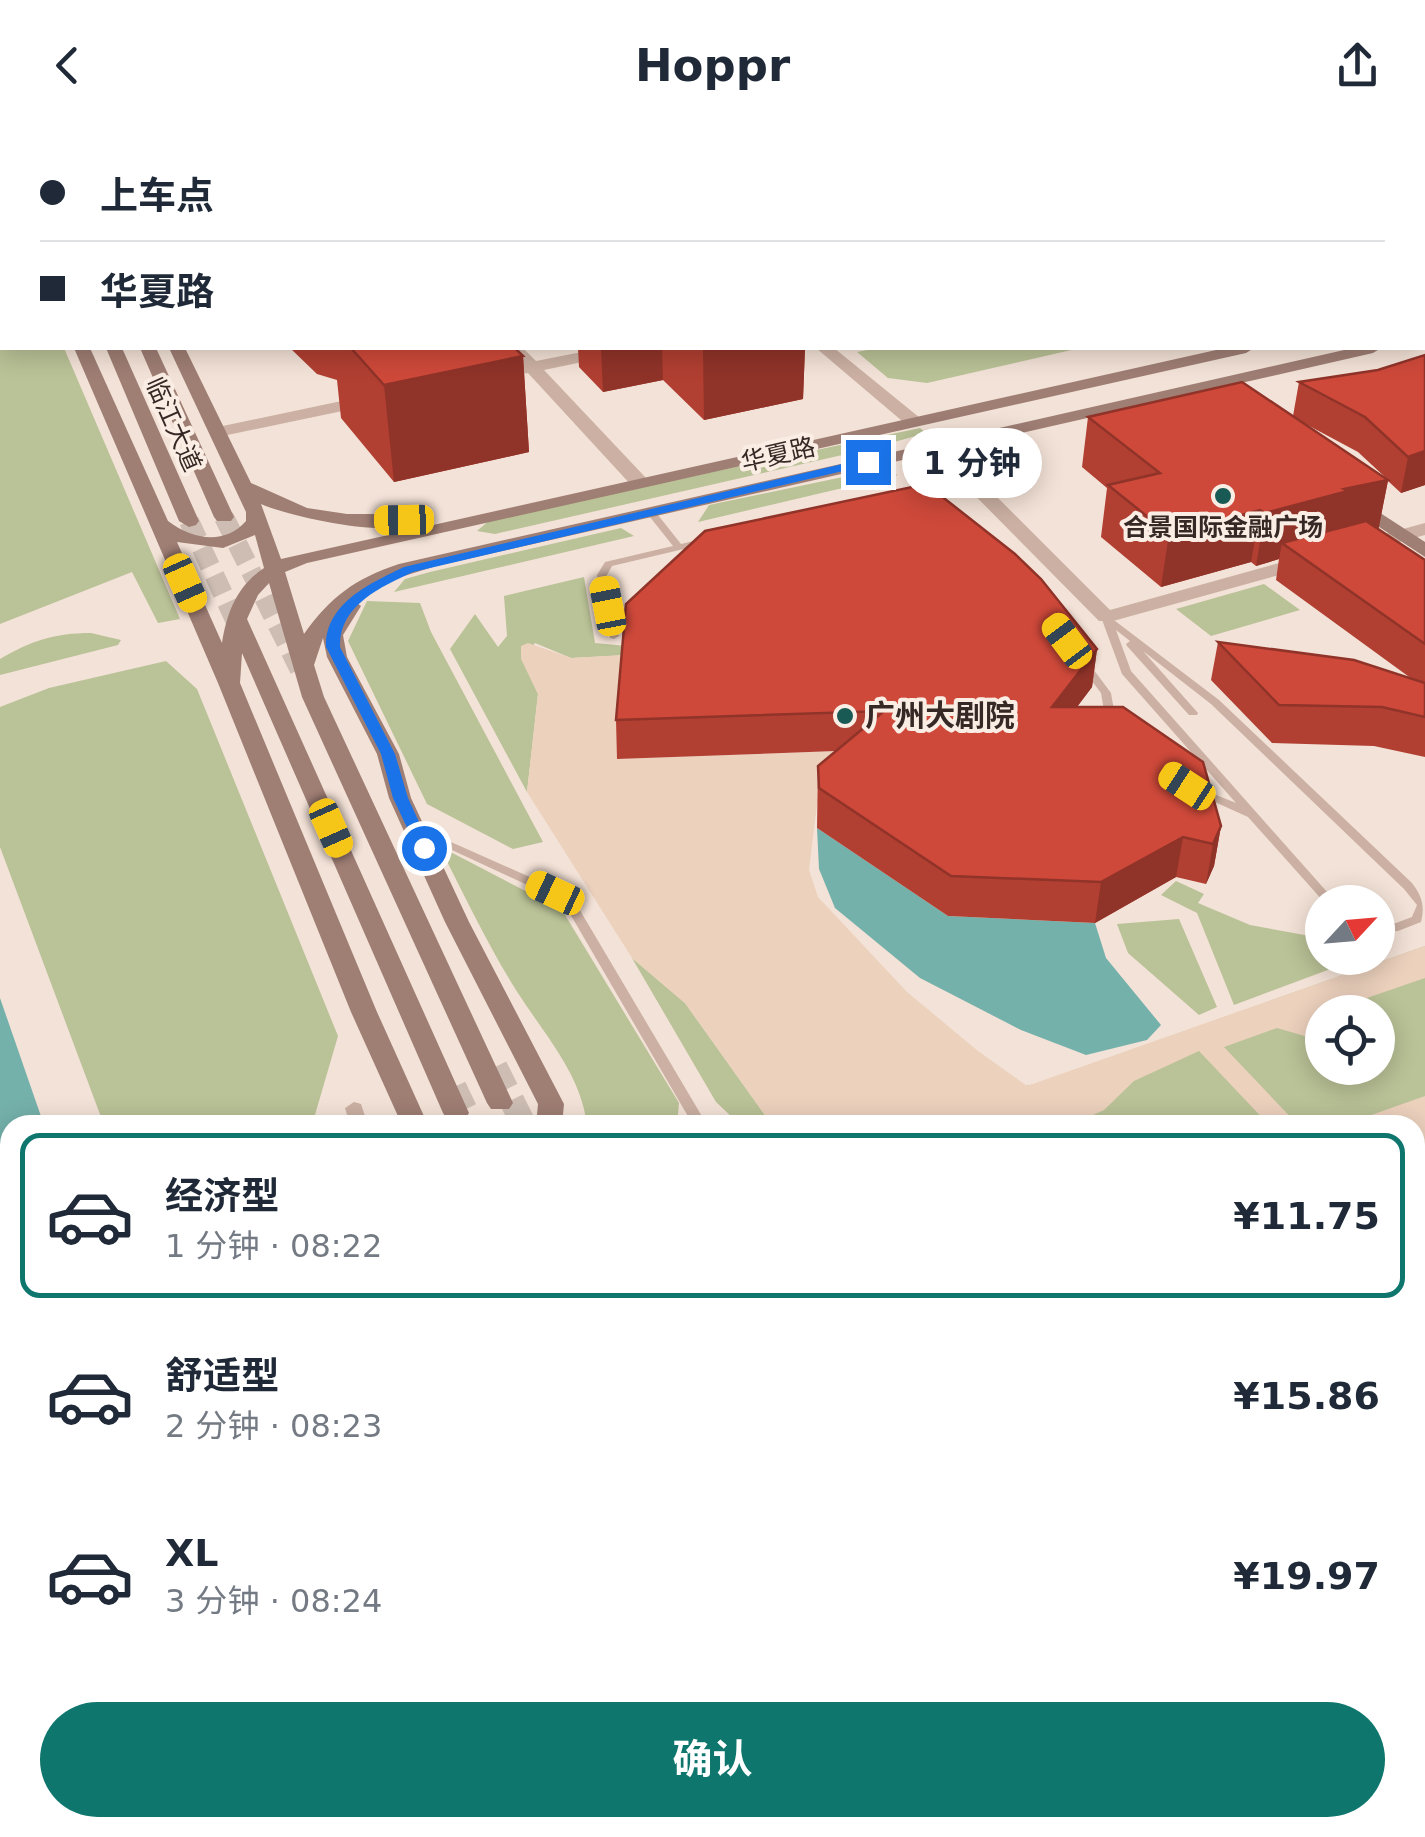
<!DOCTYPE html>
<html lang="zh">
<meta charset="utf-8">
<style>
:root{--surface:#fff;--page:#f6f6f7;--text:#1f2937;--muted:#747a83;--line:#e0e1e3;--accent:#0f766e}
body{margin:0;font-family:"DejaVu Sans","Noto Sans SC",sans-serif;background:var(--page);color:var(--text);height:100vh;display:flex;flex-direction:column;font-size:38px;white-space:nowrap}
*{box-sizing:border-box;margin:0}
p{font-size:32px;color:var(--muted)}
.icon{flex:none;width:55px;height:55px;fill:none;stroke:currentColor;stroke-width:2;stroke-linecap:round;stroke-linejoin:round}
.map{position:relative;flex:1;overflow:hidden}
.sheet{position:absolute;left:0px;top:985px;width:1425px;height:722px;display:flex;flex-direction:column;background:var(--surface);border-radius:30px 30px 0 0;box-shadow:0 5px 25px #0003}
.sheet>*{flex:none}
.guide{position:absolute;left:0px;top:0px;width:1425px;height:220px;box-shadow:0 5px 25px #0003;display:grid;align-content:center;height:220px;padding:0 40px;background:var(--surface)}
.needle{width:65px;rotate:64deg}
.buttons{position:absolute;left:1305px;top:755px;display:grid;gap:20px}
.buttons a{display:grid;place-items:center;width:90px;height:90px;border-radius:50%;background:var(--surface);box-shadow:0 5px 25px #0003;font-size:50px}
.end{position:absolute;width:45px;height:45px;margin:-22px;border:12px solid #1a73e8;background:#fff;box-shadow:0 0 0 5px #fff}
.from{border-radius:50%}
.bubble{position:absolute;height:70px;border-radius:35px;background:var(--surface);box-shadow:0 5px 25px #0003;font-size:32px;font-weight:700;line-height:70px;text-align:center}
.car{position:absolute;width:30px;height:60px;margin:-30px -15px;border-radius:12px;box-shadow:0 0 8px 2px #0007;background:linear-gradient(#f5c518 24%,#345 0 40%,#f5c518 0 76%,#345 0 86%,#f5c518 0)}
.guide b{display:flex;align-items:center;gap:35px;height:95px;font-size:38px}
.guide b+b{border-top:2px solid var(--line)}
.guide i{width:25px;height:25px;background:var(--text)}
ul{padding:18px 0 0;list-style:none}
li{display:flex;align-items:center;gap:30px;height:165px;margin:0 20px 15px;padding:0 20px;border:5px solid transparent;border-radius:20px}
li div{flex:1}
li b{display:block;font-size:38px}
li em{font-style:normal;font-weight:700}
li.current{border-color:var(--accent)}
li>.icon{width:90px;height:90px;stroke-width:1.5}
.cta{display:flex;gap:20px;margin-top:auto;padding:20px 40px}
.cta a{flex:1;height:115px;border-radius:60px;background:var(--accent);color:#fff;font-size:40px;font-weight:700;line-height:115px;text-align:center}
header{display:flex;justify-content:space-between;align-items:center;height:130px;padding:0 40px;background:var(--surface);font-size:45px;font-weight:700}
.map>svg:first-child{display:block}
.green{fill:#bac297;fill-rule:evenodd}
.plaza{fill:#ecd1bd}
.water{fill:#75b1ab}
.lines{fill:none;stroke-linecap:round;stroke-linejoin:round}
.secondary-tunnel-far2{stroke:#cdbdb3;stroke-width:20;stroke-dasharray:20 10;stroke-linecap:butt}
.secondary-tunnel-far1{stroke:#cdbdb3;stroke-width:25;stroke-dasharray:25 12;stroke-linecap:butt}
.secondary-tunnel{stroke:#cdbdb3;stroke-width:32;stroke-dasharray:32 16;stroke-linecap:butt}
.service{fill:#cbb0a3;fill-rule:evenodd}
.pedestrian{fill:#cbb0a3;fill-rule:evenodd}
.minor{fill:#cbb0a3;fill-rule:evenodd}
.tertiary{fill:#cbb0a3;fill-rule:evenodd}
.secondary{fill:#9f7e74;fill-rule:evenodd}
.wall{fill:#b13f32;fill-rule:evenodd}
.shaded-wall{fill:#903329}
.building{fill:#ce493a;stroke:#903329;stroke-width:2.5}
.route{fill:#1a73e8}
.poi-dot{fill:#195a55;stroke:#faede4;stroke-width:4}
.labels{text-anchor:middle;stroke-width:8;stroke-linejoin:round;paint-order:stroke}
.far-street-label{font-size:25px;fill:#362825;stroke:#faede4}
.far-poi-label{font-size:25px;font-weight:bold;fill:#362825;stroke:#faede4}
.poi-label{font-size:30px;font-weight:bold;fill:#362825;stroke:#faede4;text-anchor:start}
</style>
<header><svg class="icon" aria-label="back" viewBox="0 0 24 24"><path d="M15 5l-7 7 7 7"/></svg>Hoppr<svg class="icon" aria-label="share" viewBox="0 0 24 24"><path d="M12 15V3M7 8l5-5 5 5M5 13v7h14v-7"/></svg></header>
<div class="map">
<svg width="1425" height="1707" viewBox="0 0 1425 1707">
<rect width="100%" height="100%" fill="#f3e2d7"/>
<path class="green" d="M0 123 2 218H64L180 489 158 493 132 442 0 494Z
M877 218H1080L927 253 888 248 857 222Z
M920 298 926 303 873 318 495 404 477 401 491 389Z
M881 339 898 345 698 392 709 375Z
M621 398 634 406 394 462 405 449 430 442Z
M584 447 595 513 627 516 626 525 571 528 535 513 522 529 538 564 527 662 450 519 475 484 498 517 507 506 504 466Z
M1264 454 1300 480 1211 506 1176 479Z
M367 471 420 473 431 502 543 712 513 719 427 674 348 511Z
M91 503 121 510 118 515 0 545V529C31 511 54 503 91 503Z
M166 531 197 559 338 906 312 995H104L0 717V577L49 558Z
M439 716 562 780 679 973 677 995H587C581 943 543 903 516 860 487 814 464 764 439 716Z
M1176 751 1204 764 1198 773 1250 795 1310 806 1333 838 1234 875 1197 783 1161 765Z
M1179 789 1217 877 1199 885 1128 823 1117 794Z
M1425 816V1398L1415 1402V995H806L849 993 1035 954ZM1322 882H1378V938H1322Z
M632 828 685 873 772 995 734 989 716 972Z
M1415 1555 1425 1565V1707H1140L1133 1698H1415Z
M277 1698H1096L1075 1707H296Z"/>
<path class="plaza" d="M528 513 571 528 626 525 618 629 840 621 817 675 809 740 818 767 907 862 978 921 1027 956 1425 816V848L1364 869 1359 882H1322V911L1277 898 1224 917 1298 995H1269L1199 921 1134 951 1104 980 1071 995H772L685 873 632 828 527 662 538 564 521 529V516Z
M1425 966V1223L1415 1227V995H1343Z
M1415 1293 1425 1316V1497H1415Z
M277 1698H711L723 1707H296Z"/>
<path class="water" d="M817 698 948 786 1095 793 1106 828 1161 895 1147 910 1086 925 1021 900 920 848 835 778 819 739Z
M0 868 44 995H10V1698H260L263 1707H0Z"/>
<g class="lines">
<path class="secondary-tunnel-far2" d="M224 387 301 542
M189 391 244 509"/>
<path class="secondary-tunnel-far1" d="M495 937 524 995
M454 957 472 995
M1415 1059 1425 1055"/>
<path class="secondary-tunnel" d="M1415 1128 1425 1124
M800 1698 805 1707
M856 1698 861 1707"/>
<path class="service" d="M651 379 654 380 681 414 706 408 711 411 709 413 612 436 607 445 619 506 614 509 610 508 597 445 605 432 673 416 646 382Z
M1106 484 1219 570 1412 753C1422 766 1425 776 1421 792L1398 801 1378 803V795L1396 793 1412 787 1417 775 1404 759 1211 574 1143 521 1198 583 1197 585H1189L1127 516 1126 514 1130 511 1116 500 1131 541 1336 772H1324L1248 687 1195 663 1193 661 1195 659 1199 658 1236 673 1122 544 1101 487Z
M1084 531 1088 532 1111 563 1116 592 1115 594 1111 595 1106 592 1101 563 1079 534Z
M415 696 559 760 578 777 703 988 702 995H688L689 988 569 782 551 766 411 701 409 699 411 697Z"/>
<path class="pedestrian" d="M354 972 361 974 368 995H350L345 978Z
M10 1581V1610L0 1615V1586Z
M479 1698H515L522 1707H485Z"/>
<path class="minor" d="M253 0H268L269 2H255Z
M506 218H523L536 231 602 218H632L630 222 544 240 646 348V356H632L528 243 487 249V241L520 234Z
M370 265 379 270 376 274 218 307 209 302 218 297Z
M936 311 942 312 1110 480 1308 425 1318 431 1315 435 1113 491H1099L930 320V312Z
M1425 393V405L1381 417 1371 411 1374 407Z"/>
<path class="tertiary" d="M1053 0H1070L1071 2H1055Z
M0 105H2V115H0Z
M816 218H834L920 288V296H908Z"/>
<path class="secondary" d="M29 0H43L44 2H30Z
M0 9H2V21H0Z
M1422 173H1425V183H1422Z
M1422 201H1425V211H1422Z
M74 218H90L168 391C192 409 224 416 246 391V382L169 218H185L251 353 307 378 347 384H413L423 390C398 411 291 387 261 374L281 429 1225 218H1254L1246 223 307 433 285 442 304 504C330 467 356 448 399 434L1353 218H1381L1373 223 436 436 385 452 354 471 361 476 343 505 347 527 399 624 411 668 469 792 564 974 562 995H536L538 974 445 792 389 668 377 624 327 527 323 508 314 535 324 567 513 973 509 979H491L487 973 302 567 269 453 258 465 247 489 469 983 465 989H447L443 983 242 523 240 553 377 882 428 995H402L351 882 218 553ZM255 405 264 438C237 456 227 482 222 513L177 412 223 418Z
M106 218H122L199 391 196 395 189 397 179 391Z
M140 218H156L234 387 231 391H217L214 387Z
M1354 366 1425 412V427L1347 376V368Z"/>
</g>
<path class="wall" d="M101 0H208L210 2H102Z
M392 0H581L584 2H393Z
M880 0H1019L1018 2H883Z
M1113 0H1341L1346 2H1117Z
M1348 0H1425V40L1422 38V2H1348Z
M290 218H515L523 226 529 322 394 352 341 288 337 250 317 244Z
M578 218H805L803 269 704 290 663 250 603 262 579 237Z
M1425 225V355L1401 363 1388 351 1378 399 1425 430V627L1374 616 1272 613 1211 550 1218 512 1412 549 1276 450 1279 429 1256 436 1251 432 1161 457 1101 407 1107 358 1082 337 1088 287 1293 286 1299 252 1378 240ZM1300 291 1358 322 1386 348Z
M1097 519 1092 557 1077 577 1221 696 1214 736 1206 754 1176 747 1095 793 948 786 817 698 818 636 836 621 617 629 616 590Z"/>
<path class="shaded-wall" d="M982 0H1019L1018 2H968Z
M1383 0H1397V2H1383Z
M1422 77H1425V143L1422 144Z
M601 218H662L663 250 603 262Z
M703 218H805L803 269 704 290Z
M523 226 529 322 394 352 384 255Z
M1425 321V355L1401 363 1408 327Z
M1388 350 1378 402 1282 413 1279 429 1256 436 1265 383 1344 359Z
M1260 380 1251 432 1161 457 1169 404Z
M1097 519 1092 557 1048 615 1052 577Z
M1221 696 1214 736 1206 754 1213 714Z
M1183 707 1176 747 1095 793 1101 752Z"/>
<path class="building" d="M123 0H208L210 2H125Z
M454 0H581L584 2H456Z
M914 0H982L968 2H918Z
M1248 0H1341L1346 2H1252Z
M1410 0H1425V8L1422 7V2H1414Z
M1422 44 1425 45V77H1422Z
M351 218H515L523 226 384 255Z
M1425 225V321L1408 327 1365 287 1299 252 1378 240Z
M1242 252 1388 350 1344 359 1348 361 1265 383 1260 380 1169 404 1108 355 1160 343 1088 287Z
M926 354 1015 424 1041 449 1097 519 1052 577H1123L1203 632 1221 696 1213 714 1183 707 1101 752 951 746 819 658 818 636 884 581 616 590 626 474 705 401Z
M1366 391 1425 430V514L1282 413Z
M1218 512 1354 530 1425 553V587L1382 577 1279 575Z"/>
<path class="route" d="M868 328 873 334 413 442C381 457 339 475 340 517L395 624 408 668 431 718 418 721 393 668 381 624 326 517C325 473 371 453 404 437Z"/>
<g class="poi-dot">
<circle cx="1223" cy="366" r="10"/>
<circle cx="845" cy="586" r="10"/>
</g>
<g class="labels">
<g class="far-street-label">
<text transform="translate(174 294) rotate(66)" y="9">临江大道</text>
<text transform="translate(778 324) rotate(-13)" y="9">华夏路</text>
</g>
<g class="far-poi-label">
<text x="1223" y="406">合景国际金融广场</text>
</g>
<g class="poi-label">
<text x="865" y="596">广州大剧院</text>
</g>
</g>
</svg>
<div class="buttons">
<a><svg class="needle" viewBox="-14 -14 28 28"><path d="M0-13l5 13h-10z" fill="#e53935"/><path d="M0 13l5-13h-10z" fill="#747a83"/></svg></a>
<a><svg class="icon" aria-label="locate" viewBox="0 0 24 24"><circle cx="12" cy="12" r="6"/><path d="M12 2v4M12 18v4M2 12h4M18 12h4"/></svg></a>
</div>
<i class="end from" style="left:424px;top:718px"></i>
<i class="end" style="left:868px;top:332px"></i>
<div class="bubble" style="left:902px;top:298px;width:140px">1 分钟</div>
<i class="car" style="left:404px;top:390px;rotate:269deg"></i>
<i class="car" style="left:185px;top:453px;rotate:156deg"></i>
<i class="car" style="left:608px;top:476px;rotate:349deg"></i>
<i class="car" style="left:1067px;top:511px;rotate:323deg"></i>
<i class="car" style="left:1187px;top:656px;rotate:303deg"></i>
<i class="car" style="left:331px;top:698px;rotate:156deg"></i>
<i class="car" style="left:555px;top:763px;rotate:295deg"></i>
<div class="guide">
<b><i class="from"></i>上车点</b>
<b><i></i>华夏路</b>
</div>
<section class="sheet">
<ul>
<li class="current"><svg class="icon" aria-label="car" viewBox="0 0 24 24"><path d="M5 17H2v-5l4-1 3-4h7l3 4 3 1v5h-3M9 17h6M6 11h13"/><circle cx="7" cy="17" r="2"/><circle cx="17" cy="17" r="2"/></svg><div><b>经济型</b><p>1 分钟 · 08:22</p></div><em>¥11.75</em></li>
<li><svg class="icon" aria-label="car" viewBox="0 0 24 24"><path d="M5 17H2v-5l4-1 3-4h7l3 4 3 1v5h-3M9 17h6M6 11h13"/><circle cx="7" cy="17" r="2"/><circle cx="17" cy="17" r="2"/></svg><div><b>舒适型</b><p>2 分钟 · 08:23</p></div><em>¥15.86</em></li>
<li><svg class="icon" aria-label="car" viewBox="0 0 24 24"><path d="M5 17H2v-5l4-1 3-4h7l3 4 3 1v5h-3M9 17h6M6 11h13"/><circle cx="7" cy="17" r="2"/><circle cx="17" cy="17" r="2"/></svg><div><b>XL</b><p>3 分钟 · 08:24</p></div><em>¥19.97</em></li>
</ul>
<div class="cta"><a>确认</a></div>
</section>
</div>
